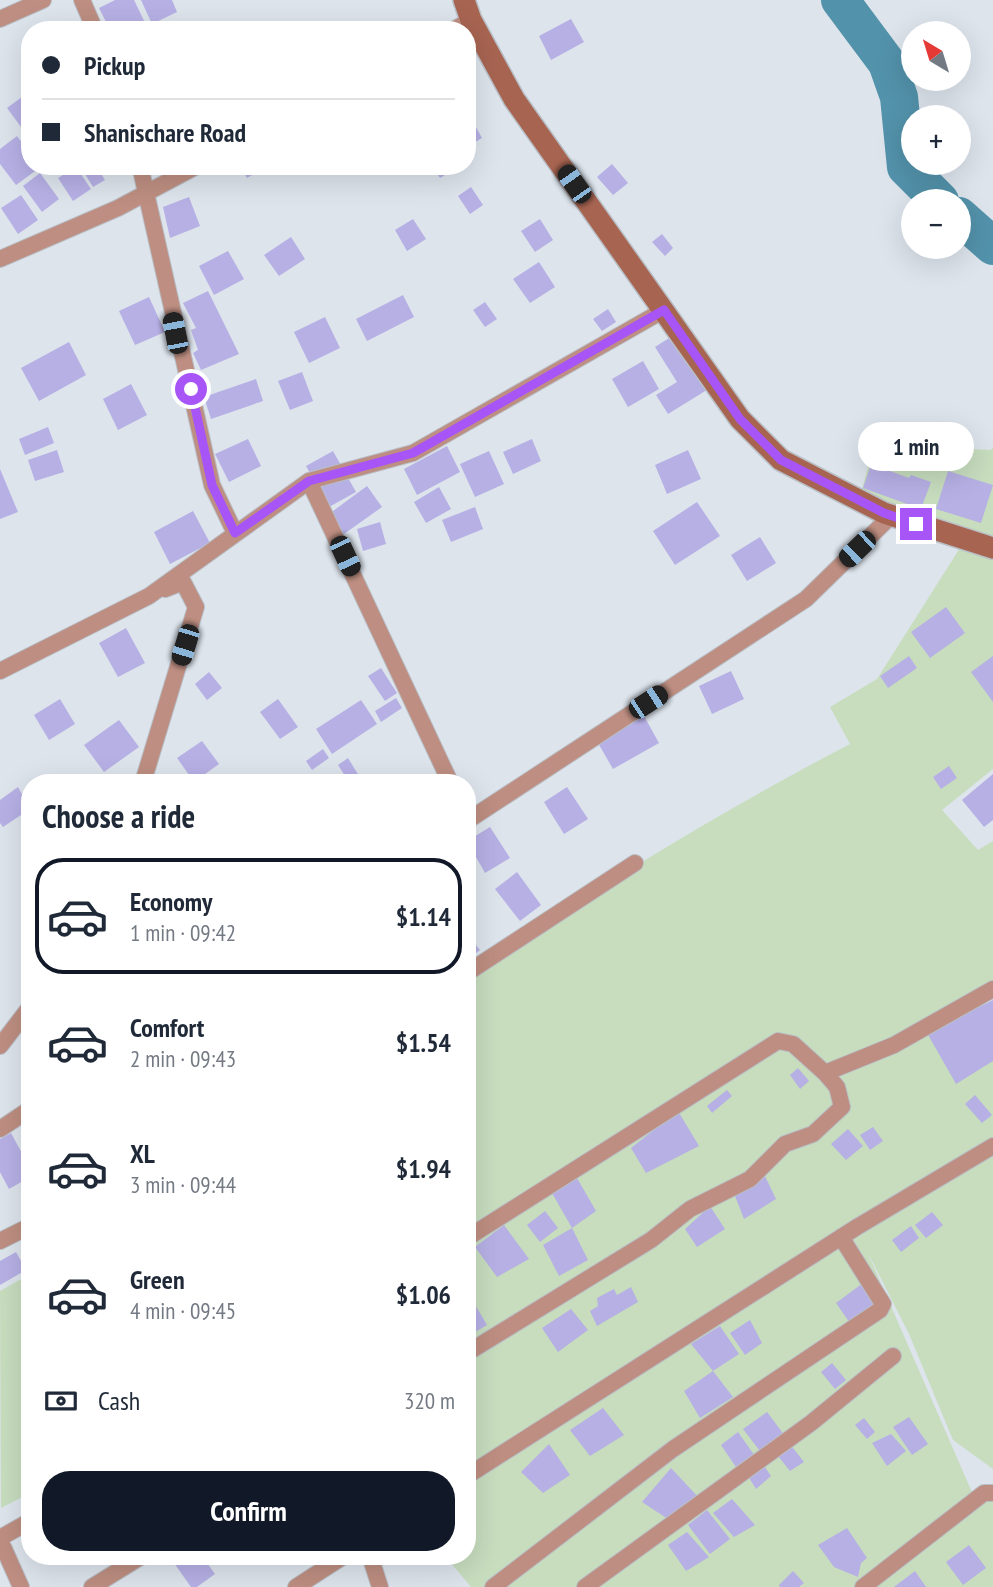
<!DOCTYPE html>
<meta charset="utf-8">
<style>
:root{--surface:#fff;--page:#f6f6f7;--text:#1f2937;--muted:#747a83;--line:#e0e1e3;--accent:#111827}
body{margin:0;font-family:"PT Sans Narrow",sans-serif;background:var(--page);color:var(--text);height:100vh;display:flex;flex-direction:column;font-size:26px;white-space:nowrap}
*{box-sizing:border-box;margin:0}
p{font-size:23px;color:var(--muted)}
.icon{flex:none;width:38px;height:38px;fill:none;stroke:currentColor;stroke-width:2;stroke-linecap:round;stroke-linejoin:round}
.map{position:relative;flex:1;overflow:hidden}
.sheet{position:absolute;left:21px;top:774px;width:455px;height:791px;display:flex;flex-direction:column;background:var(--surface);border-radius:28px;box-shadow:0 7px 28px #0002}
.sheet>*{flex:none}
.guide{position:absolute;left:21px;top:21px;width:455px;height:154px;border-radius:28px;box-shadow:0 7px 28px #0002;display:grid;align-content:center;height:154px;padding:0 21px;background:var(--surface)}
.needle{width:46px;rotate:322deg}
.fabs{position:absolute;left:901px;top:21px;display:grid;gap:14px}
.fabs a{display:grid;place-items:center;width:70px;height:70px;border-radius:50%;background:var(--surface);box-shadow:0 7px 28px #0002;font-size:35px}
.end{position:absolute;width:32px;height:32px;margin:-16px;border:9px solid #a855f7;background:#fff;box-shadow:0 0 0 4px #fff}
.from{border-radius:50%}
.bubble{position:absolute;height:49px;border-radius:24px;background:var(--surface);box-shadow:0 7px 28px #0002;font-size:23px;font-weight:700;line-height:49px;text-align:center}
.car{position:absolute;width:21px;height:42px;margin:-21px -10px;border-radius:9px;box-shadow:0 0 5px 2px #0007;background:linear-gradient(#222 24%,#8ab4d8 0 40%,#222 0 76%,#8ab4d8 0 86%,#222 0)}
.guide b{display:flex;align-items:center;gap:24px;height:66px;font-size:26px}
.guide b+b{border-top:2px solid var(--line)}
.guide i{width:18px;height:18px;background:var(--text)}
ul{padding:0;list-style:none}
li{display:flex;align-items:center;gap:21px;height:116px;margin:0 14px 10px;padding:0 7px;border:4px solid transparent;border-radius:28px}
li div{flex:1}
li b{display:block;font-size:26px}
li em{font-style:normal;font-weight:700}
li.active{border-color:var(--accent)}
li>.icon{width:63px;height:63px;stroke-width:1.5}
h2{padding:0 21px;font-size:32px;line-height:84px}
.pay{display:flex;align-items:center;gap:18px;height:77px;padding:0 21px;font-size:26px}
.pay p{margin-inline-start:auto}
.primary-button{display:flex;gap:14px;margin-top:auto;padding:14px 21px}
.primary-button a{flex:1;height:80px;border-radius:28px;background:var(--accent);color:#fff;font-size:28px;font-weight:700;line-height:80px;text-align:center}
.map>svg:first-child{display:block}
.green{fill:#c7ddbe}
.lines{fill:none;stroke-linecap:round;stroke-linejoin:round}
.river{stroke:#5292aa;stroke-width:38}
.building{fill:#b6b0e5}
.street-casing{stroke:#b9bfc6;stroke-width:18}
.secondary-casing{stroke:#b9bfc6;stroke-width:24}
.street{stroke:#bd8e81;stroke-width:16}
.secondary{stroke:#a76451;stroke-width:21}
.route{stroke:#a855f7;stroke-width:9}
</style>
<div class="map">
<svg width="993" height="1587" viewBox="0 0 993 1587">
<rect width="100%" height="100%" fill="#dde4ec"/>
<path class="green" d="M874 444 991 450 993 447V769L942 810 978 850 993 841V998L982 1006 993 1027V1469L953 1440 909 1334 867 1251 978 1506 944 1533 991 1498 993 1500V1587H471L445 1556H467V973C592 891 717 813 850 744L830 707 877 679 965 540 862 489Z
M30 1274V1493L1 1508 0 1291Z"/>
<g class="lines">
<path class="river" d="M840 0 887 63 899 97 906 167 940 201
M959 216 993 246"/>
</g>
<path class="building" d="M115 0H134L147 27 110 30 99 8Z
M141 0H172L177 12 152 24Z
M571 19 584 42 551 60 539 36Z
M30 91V126L24 131 7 108Z
M471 118 482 138 467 147V120Z
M17 136 30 154V166H42L16 185 0 164V149Z
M612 164 628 183 613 195 597 177Z
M80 166H96L105 180 93 187Z
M241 166H268L247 178Z
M432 166H456L457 168 440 178Z
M76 167 91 189 73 201 58 178Z
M40 173 59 199 42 212 23 186Z
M471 187 483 205 470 214 458 196Z
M21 195 38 220 18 234 1 208Z
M189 197 200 226 170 238 163 207Z
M413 219 426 239 407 251 395 230Z
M540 219 553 240 535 252 521 231Z
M662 234 673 248 665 256 652 242Z
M291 237 305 259 279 276 264 255Z
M228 251 244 279 214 295 199 266Z
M539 262 555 287 530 303 513 279Z
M208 291 239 354 201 370 193 353 198 350 191 330 196 328 183 303Z
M403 295 414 317 367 341 356 319Z
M149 297 165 332 135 345 119 311Z
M485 302 497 319 485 327 473 310Z
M608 309 616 322 602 331 593 319Z
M325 317 340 348 309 363 294 332Z
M677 333 710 388 668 414 656 395 677 382 655 347Z
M69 342 86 375 39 401 21 368Z
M643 361 659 389 628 407 612 379Z
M302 372 313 401 290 410 278 381Z
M256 379 263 401 211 419 204 397Z
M131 384 147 415 118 430 103 399Z
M48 427 54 443 25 455 19 439Z
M248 439 261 466 229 482 215 454Z
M532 439 541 461 513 474 503 452Z
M447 446 460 472 417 495 404 469Z
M57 450 64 472 35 481 28 460Z
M688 450 701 479 667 494 655 465Z
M333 451 356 492 329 507 306 466Z
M489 451 504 484 475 497 460 464Z
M871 464 909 478 911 475 931 482 921 509 863 488Z
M0 469 18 512 0 519Z
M948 471 993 485 981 523 936 509Z
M367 486 382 507 344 534 329 514Z
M439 487 451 509 426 523 414 502Z
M697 502 720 536 675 565 653 531Z
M475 507 483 529 451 542 442 520Z
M193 511 210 543 170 564 154 532Z
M380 522 386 544 363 551 357 529Z
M760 537 776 563 747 581 731 555Z
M946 607 965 633 930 658 911 632Z
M126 628 145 663 118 677 99 643Z
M909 656 917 668 888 688 880 676Z
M993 656V702L971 672Z
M381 668 397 693 385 701 368 676Z
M731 671 744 699 712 714 699 686Z
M209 672 222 688 207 700 195 684Z
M396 698 402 708 381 722 375 711Z
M60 699 75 724 49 740 34 715Z
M278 699 298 727 280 739 260 712Z
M361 700 377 724 332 754 316 729Z
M644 716 659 743 613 769 598 743Z
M119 720 139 747 104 772 84 745Z
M202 741 219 764 194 782 177 758Z
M323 749 329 758 312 770 306 761Z
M348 758 359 776 349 782 338 765Z
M949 766 957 778 941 789 933 777Z
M993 774V820L984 827 962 800Z
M18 787 30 809 3 827 0 823V800Z
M567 787 588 819 564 834 544 802Z
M490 827 510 858 485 873 467 841Z
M517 872 541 905 520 921 495 889Z
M467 934 480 950 467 960Z
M993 1000V1061L956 1084 927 1033Z
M798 1068 809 1081 800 1089 790 1075Z
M727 1090 732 1096 712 1113 707 1106Z
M975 1095 992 1115 982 1123 965 1104Z
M678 1111 699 1146 646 1173 631 1148Z
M873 1127 883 1141 870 1150 860 1135Z
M848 1129 863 1146 846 1160 831 1144Z
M11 1133 30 1168V1177L9 1189 0 1172V1139Z
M764 1174 776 1199 744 1219 735 1196Z
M577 1178 596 1211 572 1228 552 1193Z
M710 1206 725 1229 697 1247 685 1229Z
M545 1211 558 1228 540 1242 527 1225Z
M932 1212 943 1225 926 1238 915 1225Z
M504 1225 529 1259 497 1277 475 1247Z
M911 1226 919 1238 901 1252 892 1240Z
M572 1228 588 1260 559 1276 543 1245Z
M16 1252 26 1270 0 1285V1261Z
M863 1283 880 1305 852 1326 836 1303Z
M631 1287 638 1302 597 1326 590 1311 598 1306 597 1298 614 1289 617 1295Z
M467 1291 487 1325 467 1337Z
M571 1309 588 1330 558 1352 542 1328Z
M750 1320 762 1343 745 1355 730 1333Z
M720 1326 739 1354 713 1371 691 1344Z
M832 1363 846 1380 835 1389 821 1372Z
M713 1371 733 1397 700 1418 684 1391Z
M603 1408 624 1435 590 1456 570 1430Z
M767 1412 785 1436 763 1455 743 1429Z
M909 1417 928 1444 912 1455 893 1427Z
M864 1418 875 1432 867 1439 855 1425Z
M738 1432 755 1456 738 1470 721 1445Z
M891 1434 906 1451 887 1466 872 1443Z
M549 1444 570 1475 543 1493 521 1472Z
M790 1444 804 1462 790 1471 778 1456Z
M763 1464 771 1476 756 1489 748 1476Z
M671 1468 700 1499 674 1523 642 1502Z
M732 1499 755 1525 734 1537 713 1513Z
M707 1510 730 1539 710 1554 688 1525Z
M847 1528 867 1558 861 1563 858 1577 834 1567 818 1545Z
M687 1532 709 1557 686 1571 668 1545Z
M969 1545 986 1568 963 1585 946 1562Z
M169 1556H202L215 1574 197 1587H191Z
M793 1571 804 1583 799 1587H780L779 1585Z
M915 1571 926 1587H894Z"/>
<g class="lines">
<g class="street-casing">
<path id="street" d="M82 0 95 30
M0 19 43 0
M453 30 471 20
M140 166 212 485 235 533
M0 259 118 208 197 166
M309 481 450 782
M0 671 149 596 309 481 413 453 664 310
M143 782 196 607 183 582 165 589
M467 821 806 599 891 516
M467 973 635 863
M0 1046 30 1007
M825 1073 894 1045 993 989
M0 1129 30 1109
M467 1238 778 1041 793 1044 825 1073 837 1087 842 1107 813 1134 785 1144 750 1179 690 1209 651 1240 467 1353
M0 1241 30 1226
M467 1476 857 1227 993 1146
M0 1538 30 1521
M0 1540 21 1587
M370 1556 380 1587
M92 1587 142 1556
M296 1587 344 1556
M493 1587 673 1449 880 1310 883 1304 841 1237
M585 1587 811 1423 893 1356
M863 1587 984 1493H993"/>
</g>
<g class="secondary-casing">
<path id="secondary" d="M464 0 471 20 514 99 740 419 781 460 884 513 993 548"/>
</g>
<use href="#street" class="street"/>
<use href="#secondary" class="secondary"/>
</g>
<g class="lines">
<path class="route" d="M191 389 212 485 235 533 309 481 413 453 664 310 740 419 781 460 884 513 916 524"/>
</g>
</svg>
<div class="fabs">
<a><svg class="needle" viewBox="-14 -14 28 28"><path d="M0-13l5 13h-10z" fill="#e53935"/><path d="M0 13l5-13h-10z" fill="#747a83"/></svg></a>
<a>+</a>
<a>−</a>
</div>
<i class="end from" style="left:191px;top:389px"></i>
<i class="end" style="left:916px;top:524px"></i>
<div class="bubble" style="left:858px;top:422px;width:116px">1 min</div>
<i class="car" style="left:574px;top:184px;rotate:325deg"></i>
<i class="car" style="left:175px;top:333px;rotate:349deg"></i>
<i class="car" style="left:857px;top:549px;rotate:226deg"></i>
<i class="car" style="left:345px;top:556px;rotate:155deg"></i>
<i class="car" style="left:185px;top:645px;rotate:197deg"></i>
<i class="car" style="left:648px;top:702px;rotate:57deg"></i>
<div class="guide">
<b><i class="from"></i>Pickup</b>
<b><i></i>Shanischare Road</b>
</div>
<section class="sheet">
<h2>Choose a ride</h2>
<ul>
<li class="active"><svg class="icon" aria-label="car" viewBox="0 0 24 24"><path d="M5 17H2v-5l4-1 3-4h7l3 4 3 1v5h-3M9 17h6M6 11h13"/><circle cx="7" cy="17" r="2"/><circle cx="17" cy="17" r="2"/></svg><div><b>Economy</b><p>1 min · 09:42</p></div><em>$1.14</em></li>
<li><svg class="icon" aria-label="car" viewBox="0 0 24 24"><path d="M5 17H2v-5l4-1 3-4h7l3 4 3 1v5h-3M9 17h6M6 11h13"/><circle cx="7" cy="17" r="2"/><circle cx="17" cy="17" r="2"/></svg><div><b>Comfort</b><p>2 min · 09:43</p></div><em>$1.54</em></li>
<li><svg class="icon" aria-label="car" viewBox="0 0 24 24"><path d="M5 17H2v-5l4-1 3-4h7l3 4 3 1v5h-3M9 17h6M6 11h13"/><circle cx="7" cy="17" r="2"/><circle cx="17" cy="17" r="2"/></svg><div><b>XL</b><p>3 min · 09:44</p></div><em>$1.94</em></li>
<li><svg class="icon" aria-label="car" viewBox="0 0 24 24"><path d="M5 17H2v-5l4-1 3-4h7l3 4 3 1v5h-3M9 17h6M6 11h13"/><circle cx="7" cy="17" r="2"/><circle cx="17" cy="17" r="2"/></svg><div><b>Green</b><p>4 min · 09:45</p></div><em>$1.06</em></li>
</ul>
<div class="pay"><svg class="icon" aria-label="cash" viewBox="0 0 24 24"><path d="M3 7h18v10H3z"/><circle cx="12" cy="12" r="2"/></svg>Cash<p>320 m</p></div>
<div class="primary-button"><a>Confirm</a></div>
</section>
</div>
